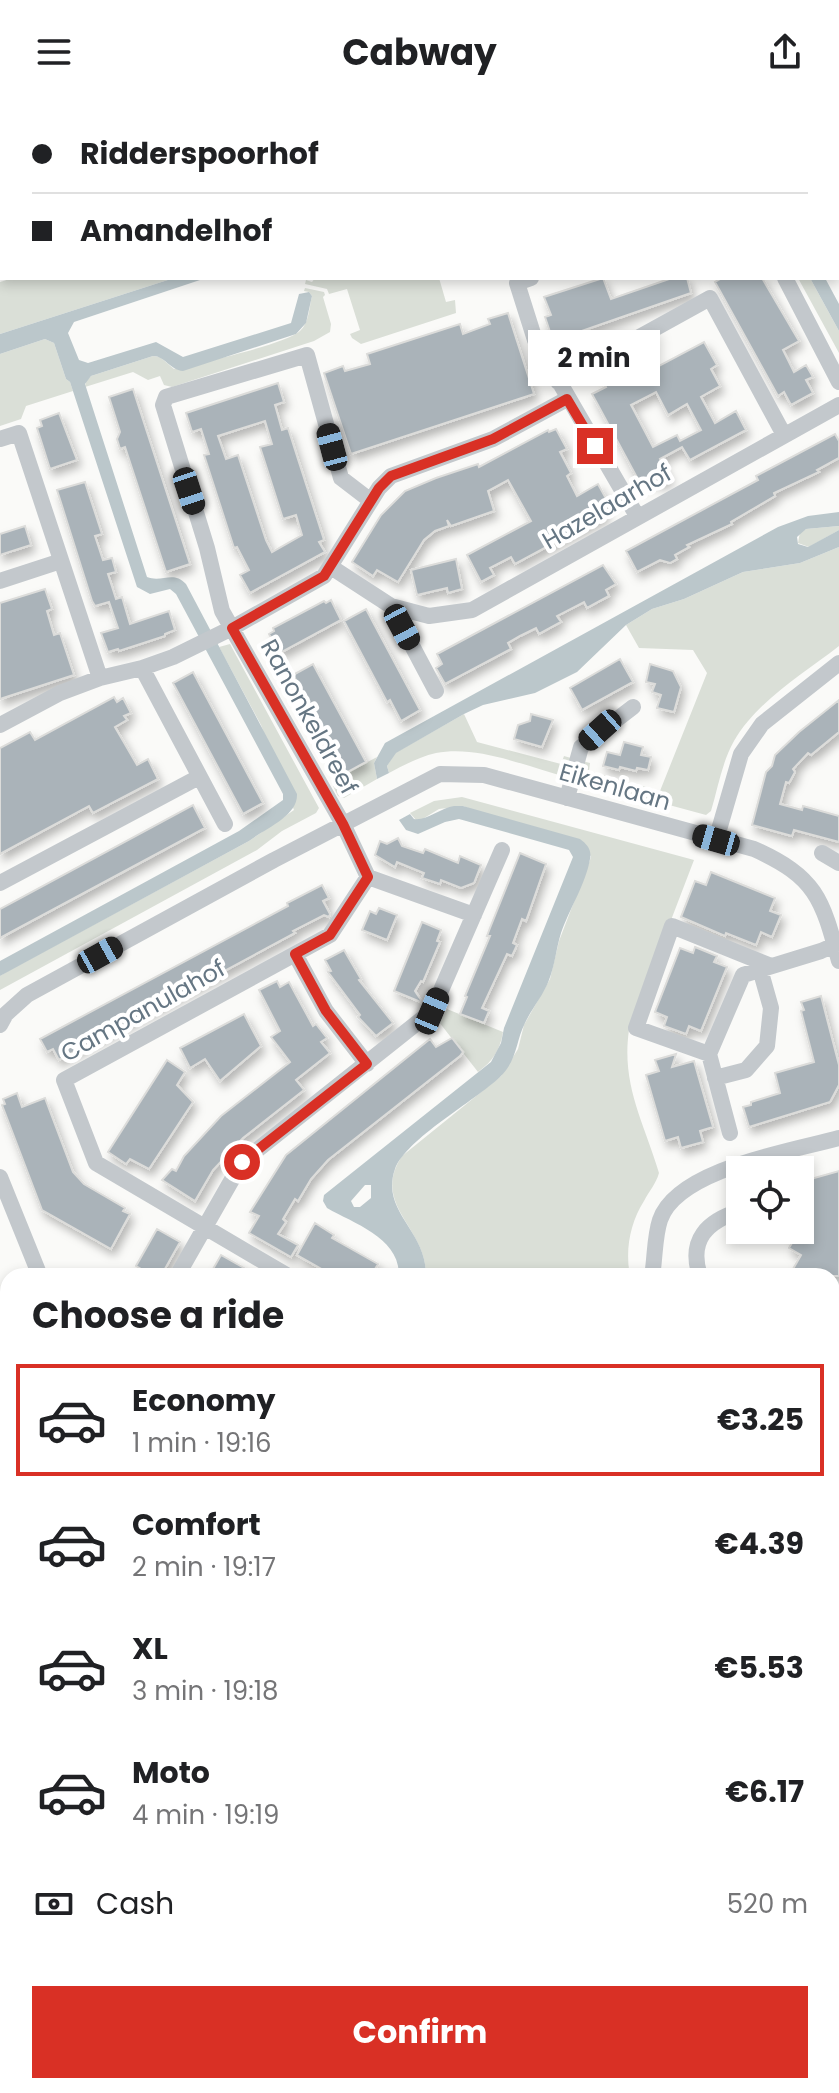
<!DOCTYPE html>
<meta charset="utf-8">
<style>
:root{--surface:#fff;--page:#f2f2f2;--text:#202124;--muted:#757577;--line:#e0e0e0;--accent:#d93025}
body{margin:0;font-family:Poppins,sans-serif;background:var(--page);color:var(--text);height:100vh;display:flex;flex-direction:column;font-size:30px;white-space:nowrap}
*{box-sizing:border-box;margin:0}
p{font-size:26px;color:var(--muted)}
.icon{flex:none;width:44px;height:44px;fill:none;stroke:currentColor;stroke-width:2;stroke-linecap:round;stroke-linejoin:round}
.map{position:relative;flex:1;overflow:hidden}
.sheet{position:absolute;left:0px;top:1164px;width:840px;height:826px;display:flex;flex-direction:column;background:var(--surface);border-radius:24px 24px 0 0;box-shadow:0 4px 12px #0003}
.sheet>*{flex:none}
.guide{position:absolute;left:0px;top:0px;width:840px;height:176px;box-shadow:0 4px 12px #0003;display:grid;align-content:center;height:176px;padding:0 32px;background:var(--surface)}
.controls{position:absolute;left:726px;top:1052px;display:grid;gap:16px}
.controls a{display:grid;place-items:center;width:88px;height:88px;border-radius:0px;background:var(--surface);box-shadow:0 4px 12px #0003;font-size:40px}
.end{position:absolute;width:36px;height:36px;margin:-18px;border:10px solid #d93025;background:#fff;box-shadow:0 0 0 4px #fff}
.from{border-radius:50%}
.bubble{position:absolute;height:56px;border-radius:0px;background:var(--surface);box-shadow:0 4px 12px #0003;font-size:26px;font-weight:700;line-height:56px;text-align:center}
.car{position:absolute;width:24px;height:48px;margin:-24px -12px;border-radius:10px;box-shadow:0 0 6px 2px #0007;background:linear-gradient(#222 24%,#8ab4d8 0 40%,#222 0 76%,#8ab4d8 0 86%,#222 0)}
.guide b{display:flex;align-items:center;gap:28px;height:76px;font-size:30px}
.guide b+b{border-top:2px solid var(--line)}
.guide i{width:20px;height:20px;background:var(--text)}
ul{padding:0;list-style:none}
li{display:flex;align-items:center;gap:24px;height:112px;margin:0 16px 12px;padding:0 16px;border:4px solid transparent;border-radius:0px}
li div{flex:1}
li b{display:block;font-size:30px}
li em{font-style:normal;font-weight:700}
li.selected{border-color:var(--accent)}
li>.icon{width:72px;height:72px;stroke-width:1.5}
h2{padding:0 32px;font-size:36px;line-height:96px}
.pay{display:flex;align-items:center;gap:20px;height:88px;padding:0 32px;font-size:30px}
.pay p{margin-inline-start:auto}
.cta{display:flex;gap:16px;margin-top:auto;padding:16px 32px}
.cta a{flex:1;height:92px;border-radius:0px;background:var(--accent);color:#fff;font-size:32px;font-weight:700;line-height:92px;text-align:center}
header{display:flex;justify-content:space-between;align-items:center;height:104px;padding:0 32px;background:var(--surface);font-size:36px;font-weight:700}
.map>svg:first-child{display:block}
.green{fill:#dadfd7}
.water{fill:#bbc7cb;fill-rule:evenodd}
.building{fill:#aab3b9;stroke:#dcdcda;stroke-width:2;fill-rule:evenodd;filter:url(#shadow)}
.lines{fill:none;stroke-linecap:round;stroke-linejoin:round}
.major-casing{stroke:#b5babe;stroke-width:23}
.minor{stroke:#c3c8cc;stroke-width:16}
.major{stroke:#fff;stroke-width:20}
.route{stroke:#d93025;stroke-width:10}
.labels{text-anchor:middle;stroke-width:8;stroke-linejoin:round;paint-order:stroke}
.street-label{font-size:24px;fill:#657683;stroke:#fff}
</style>
<header><svg class="icon" aria-label="menu" viewBox="0 0 24 24"><path d="M4 6h16M4 12h16M4 18h16"/></svg>Cabway<svg class="icon" aria-label="share" viewBox="0 0 24 24"><path d="M12 15V3M7 8l5-5 5 5M5 13v7h14v-7"/></svg></header>
<div class="map">
<svg width="839" height="1989" viewBox="0 0 839 1989">
<defs>
<filter id="shadow"><feDropShadow dx="3.5" dy="6" stdDeviation="4" flood-color="#0004"/></filter>
</defs>
<rect width="100%" height="100%" fill="#fafaf8"/>
<path class="green" d="M0 0H276L2 2 0 92Z
M532 0H658L525 2Z
M13 174H174L0 230V178Z
M315 174H439L446 198 455 196 456 209 361 240 352 234 350 230 360 226 347 185 329 190 327 185 305 180 306 176 312 178Z
M798 174H810L839 227V249Z
M305 184 324 188 325 191 323 193 331 220 330 228 314 237 172 283 164 281 160 272 148 276 133 268 85 283 86 277 91 272 153 252 160 253 174 265C199 259 284 241 300 227 309 219 309 204 312 192L309 188 304 187Z
M45 235 54 239 66 275 70 278 73 287 26 302 21 315 0 322V250Z
M839 422V426L809 443 798 439 800 428 806 425Z
M839 443V542C803 570 757 597 734 637 722 658 718 684 711 707L706 711 577 676 582 657 590 659 589 667 660 687 707 569 693 546 639 544 626 521 652 505 684 495 743 468 800 459Z
M230 540 319 704 316 709 282 727 257 746 0 886V872L8 867 249 737 294 706 261 621 219 543Z
M464 610 477 638 561 660 564 652 571 654 566 673C525 662 478 641 436 649 419 653 404 661 389 669L387 662 395 649Z
M377 653 374 659 377 675 344 694 338 692 333 682 334 676Z
M462 693 694 756 629 926C621 981 644 1018 659 1069 656 1080 649 1087 644 1097 630 1119 625 1146 630 1172H426C427 1123 370 1101 402 1052L501 972 518 945 524 921 550 875 559 837 590 756 591 752 463 702 439 705 421 716H416L410 709 434 697Z
M447 905 503 928C500 946 493 957 478 968L439 918Z
M0 1708 8 1715V1833L0 1814Z
M0 1833 8 1851V1901L0 1883Z"/>
<path class="water" d="M174 174H206L74 218 68 229 79 256 88 259 156 238 183 253 291 219 299 190 309 188 312 192 306 219 296 230 183 267C170 266 165 252 153 252L91 272 85 280 147 473C162 479 173 466 186 480L297 690C298 712 266 724 249 737L0 872V857L239 727 283 696V690L176 490 170 485 150 490 137 483 70 278 66 275 54 239 45 235 0 250V230Z
M810 174H825L839 200V227Z
M839 408V422L806 425 797 433 798 440 808 443 839 426V443L800 459 743 468 684 495 652 505 626 521 577 568 535 589 483 601 464 610 396 649 387 662 389 669 377 675 374 659 385 639 778 423 808 412Z
M454 702H463L580 735C587 740 592 746 590 755 586 779 569 806 561 829 556 845 555 861 549 876 543 892 532 904 525 919 515 939 518 955 500 973 475 997 406 1035 395 1065 380 1108 427 1126 426 1172H399C400 1134 355 1120 327 1104L323 1097 324 1091 491 958 501 939 504 924 573 753 569 746 459 715 445 718 418 730 406 726 399 716 410 710 414 715C426 717 441 704 454 702ZM365 1081H371V1094L360 1103H354L351 1097Z
M8 1624V1695L0 1689V1628Z
M66 1982H112L120 1989H69Z
M625 1982H689L664 1989H600Z"/>
<path class="building" d="M603 174 611 195 672 174H687L691 189 553 237 545 213 551 211 544 193Z
M722 174H762L799 237 783 246 794 268 806 261 813 273 806 276 813 289 791 301 784 288 778 292 715 178Z
M508 209 534 290 351 350 324 269 343 262 345 267 370 260 367 250 460 220 463 230 490 220 488 215Z
M704 238 717 261 711 265 720 282 701 293 715 319 736 307 746 326 690 356 682 343 660 355 670 374 658 380 655 374 641 381 592 290 606 283 602 276 618 267 625 280ZM656 288 668 311 687 300 701 326 680 337 677 331 653 343 631 301Z
M278 279 284 298 275 301 282 326 288 324 324 436 319 438 325 448 250 489 240 471 249 466 237 443 234 444 204 351 209 350 201 325 192 328 186 309ZM265 317 272 340 260 343 283 415 296 411 302 431 272 448 266 436 238 351 226 355 218 332Z
M133 285 190 460 166 468 125 343 120 345 117 335 120 328 109 293Z
M59 309 77 356 50 365 37 324 42 322 40 316Z
M556 325 567 345 560 348 571 369 567 372 577 392 598 380 609 400 602 404 606 411 515 460 511 453 490 464 494 471 481 478 467 451 531 417 508 376 488 387 494 407 451 422 447 416 449 422 435 427 424 436 398 478 377 466 373 472 352 458 381 411 405 387 436 374 478 360 479 363 548 326 549 328Z
M835 330 839 337V354L817 366 819 368 774 389 775 392 731 418 732 420 687 441 689 443 675 451 677 455 670 459 660 456 637 468 626 447 758 376 756 372Z
M85 378 102 430 95 432 103 456 112 454 116 468 108 470 116 495 122 493 130 520 169 507 175 526 165 530V532L119 547 118 545 108 548 101 529 118 524 109 498 95 502 92 497 57 386Z
M25 422 31 441 0 451V430Z
M456 455 462 485 448 489 447 484 417 491 411 466Z
M603 461 616 480 606 486 609 492 587 504 584 498 557 512 561 518 539 530 536 524 520 532 508 539 511 545 445 580 436 564 442 560 437 550Z
M45 485 52 505 47 507 54 531 60 529 74 571 0 595V499Z
M331 496 341 516 280 549 269 530 274 527 273 524 324 497 326 499Z
M366 505 420 606 401 617 390 596 387 598 344 517Z
M620 555 633 578 582 606 570 584Z
M313 560 366 658 346 669 340 658 338 659 294 577 296 576 293 571Z
M650 560 673 567 681 583 674 608 657 604 661 591 652 588 655 580 646 578Z
M193 568 263 699 243 710 173 579Z
M114 593 117 598 123 594 131 609 124 612 127 616 115 623 137 661 148 655 158 675 93 709 89 702 0 750V644L30 628 35 636Z
M839 596V628L811 651 808 649 793 665 795 668 789 679 786 678 780 700 802 706 803 702 839 712V738L794 726 792 732 752 721 766 668 772 662 775 651 799 628Z
M531 610 553 616 542 643 514 635 518 621 530 617Z
M624 638 643 643 641 651 651 653 648 666 637 664 636 667 620 663 619 666 603 662 607 648 620 651Z
M193 701 205 724 0 834V805Z
M398 734 402 742 423 749 425 745 458 759 460 752 481 761 474 779 461 784 441 776 440 780 422 774 424 769 397 758 395 763 375 751 380 737 387 740Z
M520 749 546 760 526 817 522 815 513 839 517 841 512 852 507 850 482 904 489 907 484 919 460 910 467 893 465 892 490 832H487L490 824Z
M711 768 775 794 770 807 781 811 772 833 761 828 756 841 726 829 725 832 681 813 695 777 706 781Z
M322 781 329 794 323 797 330 810 329 813 324 811 293 827 295 829 59 956 53 945 47 948 40 935 288 802 287 799Z
M379 804 397 811 387 836 362 826 370 807 376 810Z
M422 818 441 826 437 837 440 838 423 878 421 877 415 887 423 899 394 887Z
M695 843 717 852 714 858 727 863 701 927 689 922 686 930 664 922 667 913 655 908 680 844 693 849Z
M344 846 361 875 359 876 393 919 376 932 358 913 360 911 328 868 331 867 325 856Z
M277 877 280 883 289 878 313 922 316 920 327 934 321 938 330 949 296 976 304 986 243 1034 213 1066 195 1097 162 1076 172 1065 176 1067 184 1052 221 1012 290 958 271 933 280 927 259 886Z
M821 892 839 961V981L830 998 749 1023 743 1003 751 1001V998L780 989 775 969 814 958 801 907 804 906 801 898Z
M244 910 261 942 220 977 205 955 190 964 180 944Z
M452 934 463 948 460 952 328 1056 311 1075 298 1097 295 1095 283 1115 286 1118 278 1130 298 1141 291 1153 249 1129 259 1112 250 1108 286 1051 430 935 436 943Z
M676 950 672 963 694 957 713 1023 700 1027 703 1038 681 1044 678 1033 665 1037 646 971 659 967 655 956Z
M167 956 185 968 177 981 193 998 149 1065 130 1055 126 1060 108 1048Z
M17 989 22 1003 45 994 73 1068 84 1080 125 1104 123 1107 130 1110 111 1145 42 1106 2 1001 5 1000 3 995Z
M839 1067V1172H789L801 1151 789 1144 793 1137 790 1126H800V1078Z
M315 1119 334 1131 332 1134 378 1160 371 1172H334L297 1151Z
M157 1125 180 1138 161 1172H139L143 1166 136 1162Z
M221 1151 244 1164 239 1172H209Z"/>
<g class="lines">
<g class="major-casing">
<path id="major" d="M387 2 394 0
M477 2 483 0
M0 129H2
M0 162H2"/>
</g>
<path class="minor" d="M531 174 517 179 535 236 637 412
M785 174 839 278
M558 278 710 194 784 331
M0 335 19 329 100 574
M371 397 341 374 307 251 166 293 163 301 207 444 222 507 343 720 368 773 474 811
M331 463 391 502 429 512 472 506 839 301
M0 477 61 457
M391 502 436 587
M142 564 225 720
M0 621 60 589 100 574 142 564 173 553 232 524 324 472 379 384 391 372 493 335 567 295
M567 694 581 643 633 603
M716 736 741 650 762 620 839 559
M822 749 839 759
M0 779 199 673
M295 850 326 907 367 960
M0 921 6 910 27 891 274 756 440 670 484 671 754 745C816 773 822 794 839 857
M709 950 636 924 672 822 771 862
M715 974 746 966 767 942 771 904 760 865
M730 1029 709 950 743 871 821 847 839 839
M0 1073 40 1172
M177 1172 242 1058 432 907 502 746
M288 1172 96 1059 64 976 330 831 368 773
M655 1172 653 1165C655 1150 655 1131 660 1116 677 1065 792 1047 839 1034
M700 1172C688 1136 707 1117 740 1107
M832 1289 839 1287
M3 1309 8 1318
M832 1470 839 1469
M0 1540 8 1550
M832 1577 839 1575
M832 1731 839 1733
M832 1902 839 1900
M0 1954 8 1951
M832 1968 838 1989
M21 1982 24 1989
M247 1982 256 1989
M425 1989 434 1982"/>
<use href="#major" class="major"/>
</g>
<g class="lines">
<path class="route" d="M242 1058 367 960 326 907 295 850 330 831 368 773 343 720 232 524 324 472 379 384 391 372 493 335 567 295 595 342"/>
</g>
<g class="labels">
<g class="street-label">
<text transform="translate(607 403) rotate(-30)" y="8">Hazelaarhof</text>
<text transform="translate(309 613) rotate(61)" y="8">Ranonkeldreef</text>
<text transform="translate(615 683) rotate(16)" y="8">Eikenlaan</text>
<text transform="translate(143 907) rotate(-29)" y="8">Campanulahof</text>
</g>
</g>
</svg>
<div class="controls">
<a><svg class="icon" aria-label="locate" viewBox="0 0 24 24"><circle cx="12" cy="12" r="6"/><path d="M12 2v4M12 18v4M2 12h4M18 12h4"/></svg></a>
</div>
<i class="end from" style="left:242px;top:1058px"></i>
<i class="end" style="left:595px;top:342px"></i>
<div class="bubble" style="left:528px;top:226px;width:132px">2 min</div>
<i class="car" style="left:332px;top:343px;rotate:345deg"></i>
<i class="car" style="left:189px;top:387px;rotate:162deg"></i>
<i class="car" style="left:402px;top:523px;rotate:152deg"></i>
<i class="car" style="left:600px;top:626px;rotate:228deg"></i>
<i class="car" style="left:716px;top:736px;rotate:286deg"></i>
<i class="car" style="left:100px;top:851px;rotate:61deg"></i>
<i class="car" style="left:432px;top:907px;rotate:23deg"></i>
<div class="guide">
<b><i class="from"></i>Ridderspoorhof</b>
<b><i></i>Amandelhof</b>
</div>
<section class="sheet">
<h2>Choose a ride</h2>
<ul>
<li class="selected"><svg class="icon" aria-label="car" viewBox="0 0 24 24"><path d="M5 17H2v-5l4-1 3-4h7l3 4 3 1v5h-3M9 17h6M6 11h13"/><circle cx="7" cy="17" r="2"/><circle cx="17" cy="17" r="2"/></svg><div><b>Economy</b><p>1 min · 19:16</p></div><em>€3.25</em></li>
<li><svg class="icon" aria-label="car" viewBox="0 0 24 24"><path d="M5 17H2v-5l4-1 3-4h7l3 4 3 1v5h-3M9 17h6M6 11h13"/><circle cx="7" cy="17" r="2"/><circle cx="17" cy="17" r="2"/></svg><div><b>Comfort</b><p>2 min · 19:17</p></div><em>€4.39</em></li>
<li><svg class="icon" aria-label="car" viewBox="0 0 24 24"><path d="M5 17H2v-5l4-1 3-4h7l3 4 3 1v5h-3M9 17h6M6 11h13"/><circle cx="7" cy="17" r="2"/><circle cx="17" cy="17" r="2"/></svg><div><b>XL</b><p>3 min · 19:18</p></div><em>€5.53</em></li>
<li><svg class="icon" aria-label="car" viewBox="0 0 24 24"><path d="M5 17H2v-5l4-1 3-4h7l3 4 3 1v5h-3M9 17h6M6 11h13"/><circle cx="7" cy="17" r="2"/><circle cx="17" cy="17" r="2"/></svg><div><b>Moto</b><p>4 min · 19:19</p></div><em>€6.17</em></li>
</ul>
<div class="pay"><svg class="icon" aria-label="cash" viewBox="0 0 24 24"><path d="M3 7h18v10H3z"/><circle cx="12" cy="12" r="2"/></svg>Cash<p>520 m</p></div>
<div class="cta"><a>Confirm</a></div>
</section>
</div>
